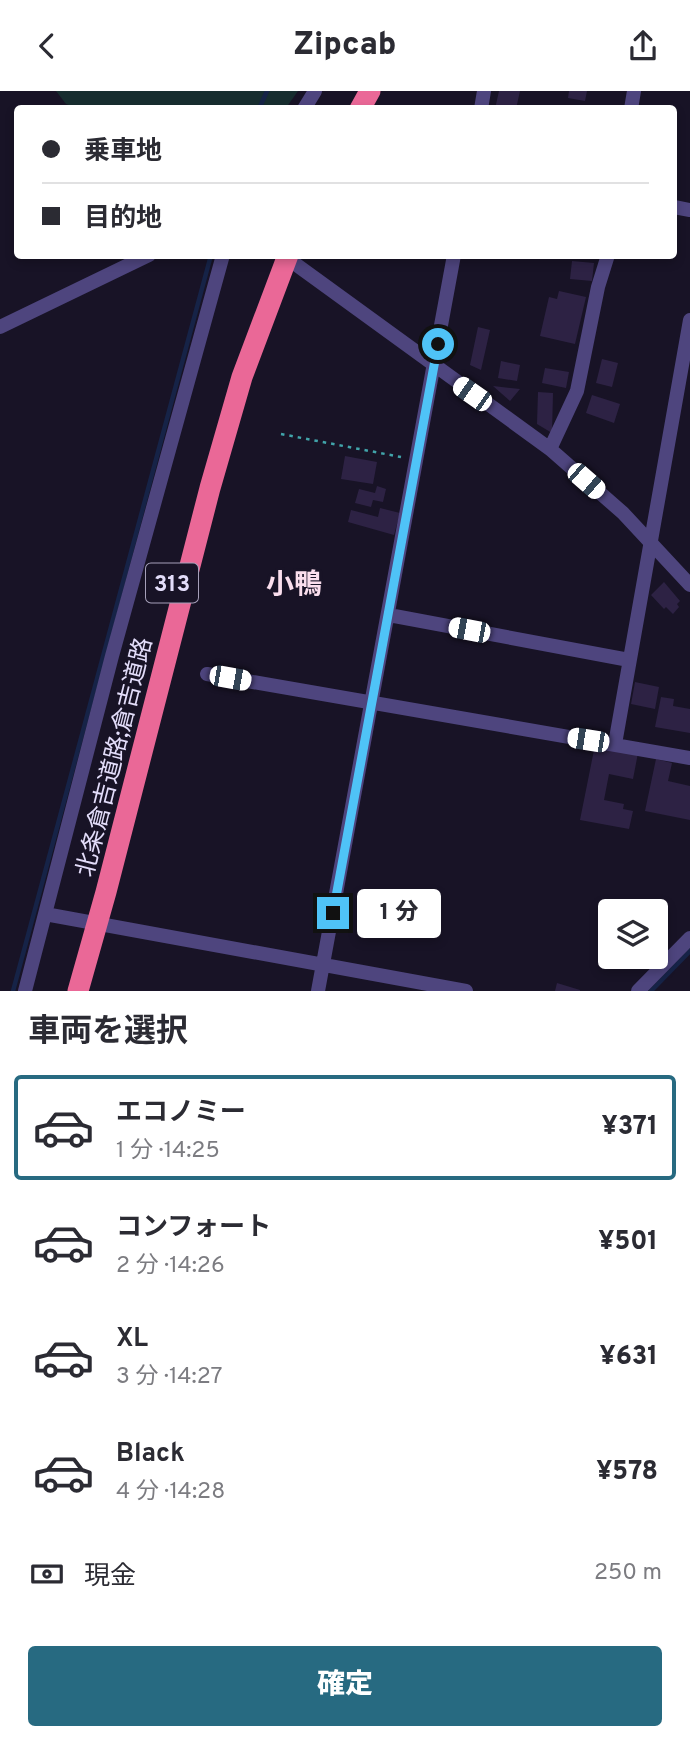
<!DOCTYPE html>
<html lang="ja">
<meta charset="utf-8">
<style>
:root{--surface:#fff;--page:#f2f2f3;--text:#2b2b33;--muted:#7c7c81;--line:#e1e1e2;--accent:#276a81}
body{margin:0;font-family:Overpass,"Noto Sans JP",sans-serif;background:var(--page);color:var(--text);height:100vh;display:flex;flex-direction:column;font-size:26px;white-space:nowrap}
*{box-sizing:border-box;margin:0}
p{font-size:23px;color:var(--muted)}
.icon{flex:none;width:38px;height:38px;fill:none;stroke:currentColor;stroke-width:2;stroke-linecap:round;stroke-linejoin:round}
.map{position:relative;height:900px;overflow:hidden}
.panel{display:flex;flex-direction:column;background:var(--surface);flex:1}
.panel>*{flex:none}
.guide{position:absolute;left:14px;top:14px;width:663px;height:154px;border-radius:7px;box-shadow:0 4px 10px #0003;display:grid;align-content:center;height:154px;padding:0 28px;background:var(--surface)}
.buttons{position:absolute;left:598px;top:808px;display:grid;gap:14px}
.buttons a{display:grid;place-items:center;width:70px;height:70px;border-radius:7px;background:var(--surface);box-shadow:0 4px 10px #0003;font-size:35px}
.end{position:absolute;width:32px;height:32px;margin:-16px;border:9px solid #4fc3f7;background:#111;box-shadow:0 0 0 4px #111}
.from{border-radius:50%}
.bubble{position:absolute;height:49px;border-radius:7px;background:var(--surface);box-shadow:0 4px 10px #0003;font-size:23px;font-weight:800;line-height:49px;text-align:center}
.car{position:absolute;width:21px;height:42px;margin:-21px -10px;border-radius:9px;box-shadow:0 0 5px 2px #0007;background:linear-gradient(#fff 24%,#345 0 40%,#fff 0 76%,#345 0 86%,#fff 0)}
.guide b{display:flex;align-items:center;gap:24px;height:66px;font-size:26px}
.guide b+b{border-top:2px solid var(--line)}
.guide i{width:18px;height:18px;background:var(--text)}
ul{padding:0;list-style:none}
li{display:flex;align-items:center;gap:21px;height:105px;margin:0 14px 10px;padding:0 14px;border:4px solid transparent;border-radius:7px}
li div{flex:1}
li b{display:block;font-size:26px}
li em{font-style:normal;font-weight:800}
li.active{border-color:var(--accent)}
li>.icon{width:63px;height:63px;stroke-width:1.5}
h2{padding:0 28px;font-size:32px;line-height:84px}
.pay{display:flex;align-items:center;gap:18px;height:77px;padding:0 28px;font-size:26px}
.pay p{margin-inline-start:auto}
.button{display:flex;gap:14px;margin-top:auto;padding:14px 28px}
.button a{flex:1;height:80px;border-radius:7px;background:var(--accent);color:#fff;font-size:28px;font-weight:800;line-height:80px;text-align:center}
header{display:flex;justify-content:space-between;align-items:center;height:91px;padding:0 28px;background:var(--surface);font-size:32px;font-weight:800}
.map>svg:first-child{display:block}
.green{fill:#172d2f}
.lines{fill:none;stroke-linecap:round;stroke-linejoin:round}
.stream{stroke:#162347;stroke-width:4.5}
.building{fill:#2d2244}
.path{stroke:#41a4aa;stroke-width:2.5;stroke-dasharray:3.5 5;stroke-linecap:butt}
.street{stroke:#4e457e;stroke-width:14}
.highway{stroke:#ea6897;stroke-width:21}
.route{stroke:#4fc3f7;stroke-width:9}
.labels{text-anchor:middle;stroke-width:6;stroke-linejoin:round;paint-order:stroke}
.shield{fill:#181326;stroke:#a6a0ba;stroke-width:2}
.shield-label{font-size:23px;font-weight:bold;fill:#e3ddfa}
.street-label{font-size:24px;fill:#e3ddfa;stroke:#181326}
.quarter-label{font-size:28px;font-weight:bold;fill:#fadeed;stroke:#181326}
</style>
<header><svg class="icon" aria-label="back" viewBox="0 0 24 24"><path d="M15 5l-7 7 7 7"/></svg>Zipcab<svg class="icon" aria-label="share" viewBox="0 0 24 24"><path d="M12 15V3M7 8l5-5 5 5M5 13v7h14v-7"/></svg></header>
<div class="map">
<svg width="690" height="900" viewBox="0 0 690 900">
<rect width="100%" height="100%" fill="#181326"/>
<path class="green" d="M56 0H298L286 17 79 18 66 13Z"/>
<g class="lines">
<path class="stream" d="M259 18 267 0
M13 900 211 164
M651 900 690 860"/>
</g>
<path class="building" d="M499 0H520L516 18H495Z
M569 0H587L585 10 568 7Z
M572 170 594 172 592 190 570 188Z
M559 200 586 206 575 253 540 245 549 206 557 208Z
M478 236 490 239 481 279 470 274Z
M602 268 618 272 612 296 596 292Z
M501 270 520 274 517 290 498 287Z
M545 277 569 281 566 297 542 292Z
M493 295 520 298 510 310Z
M538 301 553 302 552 342 537 333Z
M592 304 620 313 614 332 586 322Z
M345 365 377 371 373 393 341 388Z
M377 395 386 398 383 411 373 409 371 416 355 412 359 398 375 402Z
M380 417 400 422 394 444 348 431 351 419 378 426Z
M664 491 680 510 677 513 679 516 673 523 666 516 664 518 651 504Z
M635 591 659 596 655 618 631 613Z
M661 606 674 608 673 615 690 618V642L655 636Z
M595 654 638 662 633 688 609 683 604 709 624 713 623 718 633 720 629 738 580 729Z
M656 668 672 672 668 690 690 695V729L645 720Z
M557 892 580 899V900H555Z"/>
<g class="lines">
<path class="path" d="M281 343 401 366"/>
<path class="street" d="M304 18 315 0
M481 18 484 0
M631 18 634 0
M674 116 690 119
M283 164 550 358 623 422 690 494
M0 236 149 164
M550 358 577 300 598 196 608 164
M389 524 629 569
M207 583 690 667
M615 653 690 229
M45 823 466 900
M25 900 112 565 223 164
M318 900 454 164
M638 900 690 847"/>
<path class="highway" d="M360 18 370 0
M78 900 106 801 210 397 242 286 288 164"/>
</g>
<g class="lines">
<path class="route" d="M333 822 438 253"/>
</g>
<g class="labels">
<rect class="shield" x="146" y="472.5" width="52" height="39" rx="5"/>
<g class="shield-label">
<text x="172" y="500">313</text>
</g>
<g class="street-label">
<text transform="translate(114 666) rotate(-76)" y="8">北条倉吉道路;倉吉道路</text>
</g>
<g class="quarter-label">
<text x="294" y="502">小鴨</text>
</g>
</g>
</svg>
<div class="buttons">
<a><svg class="icon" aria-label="layers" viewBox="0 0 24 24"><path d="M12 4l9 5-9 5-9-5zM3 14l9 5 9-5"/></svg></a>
</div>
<i class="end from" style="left:438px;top:253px"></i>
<i class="end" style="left:333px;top:822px"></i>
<div class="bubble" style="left:357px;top:798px;width:84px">1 分</div>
<i class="car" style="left:472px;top:303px;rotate:305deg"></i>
<i class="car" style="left:586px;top:390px;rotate:131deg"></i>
<i class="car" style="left:469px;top:539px;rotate:281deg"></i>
<i class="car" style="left:230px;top:587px;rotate:100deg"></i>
<i class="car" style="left:588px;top:649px;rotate:279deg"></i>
<div class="guide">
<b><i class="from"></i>乗車地</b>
<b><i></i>目的地</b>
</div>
</div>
<section class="panel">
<h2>車両を選択</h2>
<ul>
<li class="active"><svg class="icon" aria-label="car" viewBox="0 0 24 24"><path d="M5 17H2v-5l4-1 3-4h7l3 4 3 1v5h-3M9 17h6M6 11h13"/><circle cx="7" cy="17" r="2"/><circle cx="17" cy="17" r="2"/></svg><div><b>エコノミー</b><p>1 分 · 14:25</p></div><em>¥371</em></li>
<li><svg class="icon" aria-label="car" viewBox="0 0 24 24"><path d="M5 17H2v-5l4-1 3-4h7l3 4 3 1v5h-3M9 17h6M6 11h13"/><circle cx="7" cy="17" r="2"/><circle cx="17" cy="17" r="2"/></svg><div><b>コンフォート</b><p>2 分 · 14:26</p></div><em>¥501</em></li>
<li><svg class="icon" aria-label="car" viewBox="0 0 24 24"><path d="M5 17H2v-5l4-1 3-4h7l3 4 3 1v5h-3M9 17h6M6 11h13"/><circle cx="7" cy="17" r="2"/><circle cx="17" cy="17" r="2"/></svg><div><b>XL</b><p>3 分 · 14:27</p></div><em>¥631</em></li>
<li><svg class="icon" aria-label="car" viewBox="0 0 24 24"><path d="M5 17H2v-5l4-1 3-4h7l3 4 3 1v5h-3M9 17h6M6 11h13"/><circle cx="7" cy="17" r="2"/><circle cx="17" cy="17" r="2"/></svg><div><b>Black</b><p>4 分 · 14:28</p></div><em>¥578</em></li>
</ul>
<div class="pay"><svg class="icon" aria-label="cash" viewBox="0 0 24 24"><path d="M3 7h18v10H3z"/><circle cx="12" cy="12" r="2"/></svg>現金<p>250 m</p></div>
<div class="button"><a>確定</a></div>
</section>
